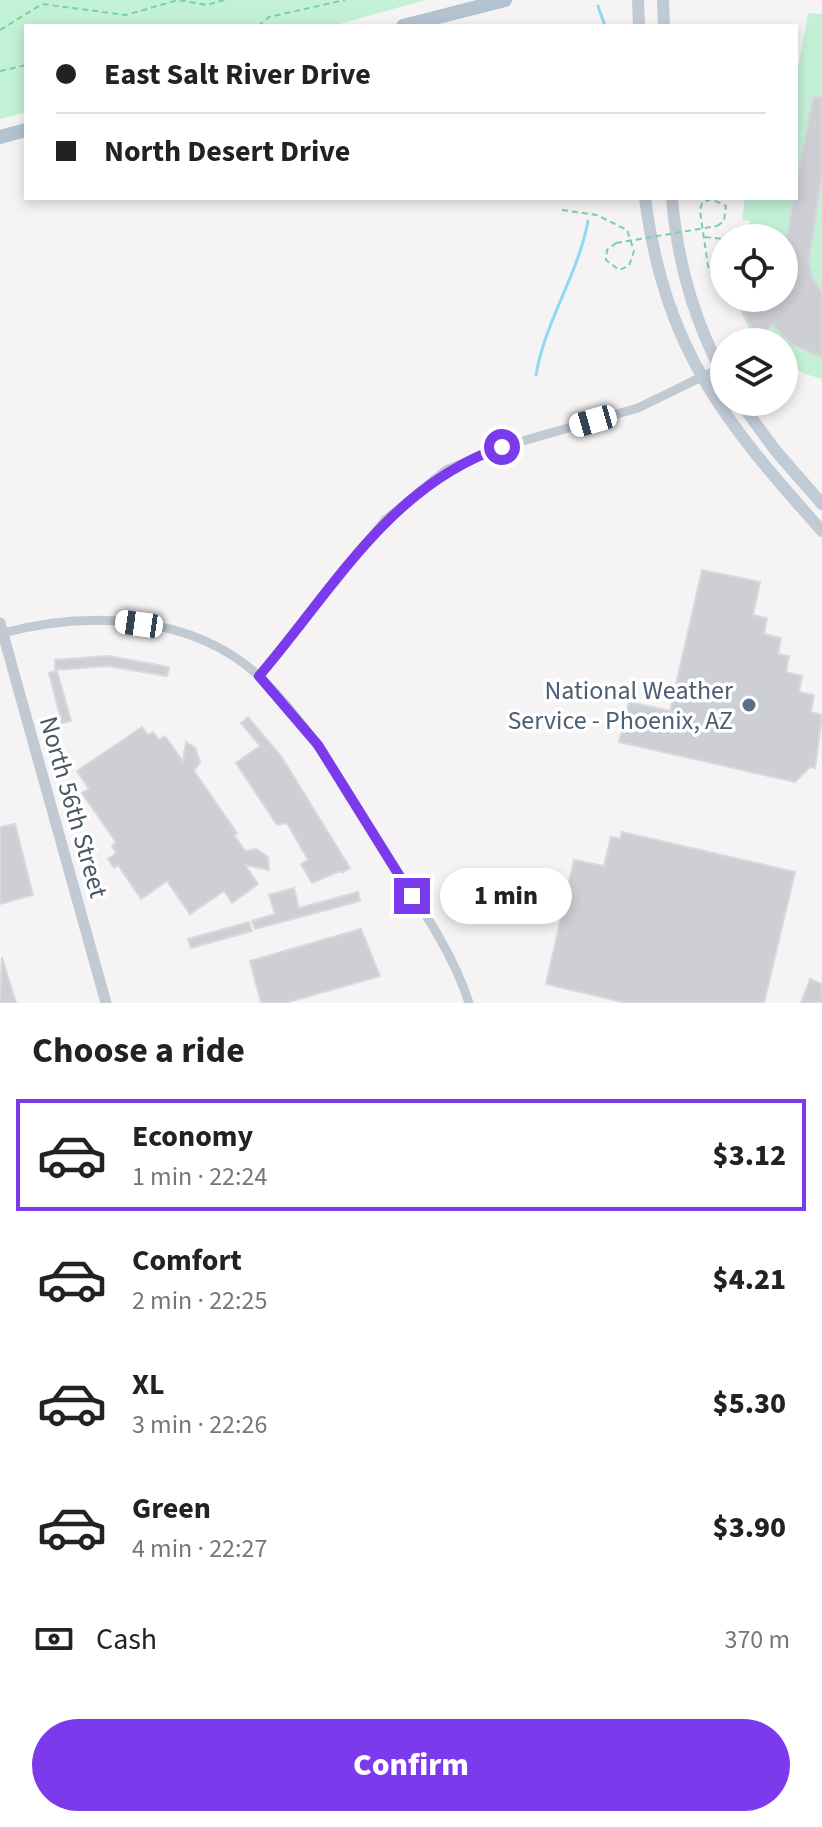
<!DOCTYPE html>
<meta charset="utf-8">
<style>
:root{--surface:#fff;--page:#f2f2f2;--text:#222;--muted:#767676;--line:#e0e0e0;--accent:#7c3aed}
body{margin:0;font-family:"Source Sans 3",sans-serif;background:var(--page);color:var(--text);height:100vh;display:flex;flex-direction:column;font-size:30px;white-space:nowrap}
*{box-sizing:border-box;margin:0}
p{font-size:26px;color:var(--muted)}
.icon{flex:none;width:44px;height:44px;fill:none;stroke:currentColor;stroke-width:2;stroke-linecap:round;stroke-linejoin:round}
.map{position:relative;height:1003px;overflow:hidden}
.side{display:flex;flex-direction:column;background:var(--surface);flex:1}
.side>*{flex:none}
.guide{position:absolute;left:24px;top:24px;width:774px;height:176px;border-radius:0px;box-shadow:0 4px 12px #0003;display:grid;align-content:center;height:176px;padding:0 32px;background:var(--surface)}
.tools{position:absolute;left:710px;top:224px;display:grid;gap:16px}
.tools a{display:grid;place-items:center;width:88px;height:88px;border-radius:50%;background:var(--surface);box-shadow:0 4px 12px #0003;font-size:40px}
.end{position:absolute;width:36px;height:36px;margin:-18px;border:10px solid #7c3aed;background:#fff;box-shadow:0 0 0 4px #fff}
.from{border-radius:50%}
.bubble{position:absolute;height:56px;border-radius:28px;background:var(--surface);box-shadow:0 4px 12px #0003;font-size:26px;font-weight:800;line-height:56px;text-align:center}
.car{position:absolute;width:24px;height:48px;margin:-24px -12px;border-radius:10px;box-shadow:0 0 6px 2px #0007;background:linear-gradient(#fff 24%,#345 0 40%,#fff 0 76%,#345 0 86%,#fff 0)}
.guide b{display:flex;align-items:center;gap:28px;height:76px;font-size:30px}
.guide b+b{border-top:2px solid var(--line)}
.guide i{width:20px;height:20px;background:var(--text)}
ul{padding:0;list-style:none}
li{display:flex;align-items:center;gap:24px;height:112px;margin:0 16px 12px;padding:0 16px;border:4px solid transparent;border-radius:0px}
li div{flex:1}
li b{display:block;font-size:30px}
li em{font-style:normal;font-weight:800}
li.on{border-color:var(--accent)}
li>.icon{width:72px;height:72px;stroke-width:1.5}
h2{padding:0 32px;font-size:36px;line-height:96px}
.pay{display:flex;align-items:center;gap:20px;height:88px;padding:0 32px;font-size:30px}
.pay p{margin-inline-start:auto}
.action{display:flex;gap:16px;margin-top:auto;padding:16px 32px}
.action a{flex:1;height:92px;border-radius:48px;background:var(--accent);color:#fff;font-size:32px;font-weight:800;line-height:92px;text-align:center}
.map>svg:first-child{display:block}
.green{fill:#c3f1d5}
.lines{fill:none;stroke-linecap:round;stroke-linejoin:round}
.stream{stroke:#90daee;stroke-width:3}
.building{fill:#cdcfd5;stroke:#d7d9de;stroke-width:2}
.path{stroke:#7ad0a6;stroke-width:2;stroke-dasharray:6 4;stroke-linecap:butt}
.minor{stroke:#c1cad2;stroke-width:9}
.tertiary{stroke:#c1cad2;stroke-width:11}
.secondary{stroke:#c1cbd6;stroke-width:12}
.primary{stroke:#b3c2d1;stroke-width:14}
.path-bridge{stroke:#7ad0a6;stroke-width:2;stroke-dasharray:6 4;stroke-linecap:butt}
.route{stroke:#7c3aed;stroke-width:10}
.service-dot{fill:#5c6f8a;stroke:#fff;stroke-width:3}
.labels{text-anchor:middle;stroke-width:7;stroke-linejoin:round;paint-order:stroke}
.service-label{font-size:26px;fill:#4e5e75;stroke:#fff;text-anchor:end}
.street-label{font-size:26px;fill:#4a5661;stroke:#fff}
</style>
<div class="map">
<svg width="822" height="1003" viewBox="0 0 822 1003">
<rect width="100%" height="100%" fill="#f5f3f3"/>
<path class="green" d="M0 0H425L332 26H26V112L0 119Z
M808 13 822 14V379L802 373 793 364 784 372V342H749L753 338 734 298H784V238H748L750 221 742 220 745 198H796V80Z"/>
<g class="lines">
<path class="stream" d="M598 6 605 26
M536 375C545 321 578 275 588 221"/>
</g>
<path class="building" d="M813 96 822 98V176L809 261 813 280 822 291V358L792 344 773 325 756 337 736 298H784V250Z
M702 570 760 582 753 615 767 618 764 634 781 638 778 654 789 656 786 672 802 676 799 692 814 695 811 712 822 715 815 768 810 767 795 782 619 742 629 702 670 711Z
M108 656 169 667 167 676 108 666 55 670V660Z
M57 671 71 721 62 723 49 673Z
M248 717 281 756 350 868 342 873 340 871 312 883 301 864 308 860 287 823 277 825 236 763 260 746 241 723Z
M142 727 148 735 153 732 159 740 165 736 183 761 186 742 195 748 200 762 194 771 237 833 234 835 245 851 256 849 268 857 269 870 245 865 258 884 232 903 224 891 190 914 167 881 141 899 118 865 114 868 108 859 116 853 112 846 116 842 82 793 89 789 77 771Z
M15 824 33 895 0 904V827Z
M622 832 795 872 764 1003H627L546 984 574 860 604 866 611 837 620 839Z
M294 888 299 908 358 892 360 901 255 929 252 921 275 914 269 895Z
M249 922 252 931 191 948 188 939Z
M361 929 380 976 285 1003H261L250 961Z
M2 957 16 1003H0Z
M810 979 822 984V1003H801Z"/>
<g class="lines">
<path class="path" d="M258 26 269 17 345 0
M0 30 42 4 126 15 178 0 207 5 224 0
M0 71 26 65
M562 210 597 215 627 230 634 251 629 266 619 270 606 260 607 250 616 243
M717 226 724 221 726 206 711 199 702 203 700 211 708 266 718 286
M705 237 724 239"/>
<path class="minor" d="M3 633C87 611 193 613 261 678 309 724 342 783 377 840 410 892 450 944 469 1003
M259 676 385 520 446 470 502 447 638 408 720 368"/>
<path class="tertiary" d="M0 623 106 1003"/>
<path class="secondary" d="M638 0 639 26
M663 0 664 26
M645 198C665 350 724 421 822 531
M672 198C677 259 694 321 724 376
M740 402 775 450 822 504"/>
<path class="primary" d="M403 26 505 0
M0 137 26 130"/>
<path class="path-bridge" d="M616 243 717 226"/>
</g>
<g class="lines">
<path class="route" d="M412 896 318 745 259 676C332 591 390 485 502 447"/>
</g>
<circle class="service-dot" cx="749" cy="705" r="8"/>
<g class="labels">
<g class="service-label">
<text x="733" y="699">National Weather<tspan x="733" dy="30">Service - Phoenix, AZ</tspan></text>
</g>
<g class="street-label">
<text transform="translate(74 807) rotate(74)" y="9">North 56th Street</text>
</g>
</g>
</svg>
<div class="tools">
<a><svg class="icon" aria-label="locate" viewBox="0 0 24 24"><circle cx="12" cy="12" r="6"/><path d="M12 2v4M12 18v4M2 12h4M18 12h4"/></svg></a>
<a><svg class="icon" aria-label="layers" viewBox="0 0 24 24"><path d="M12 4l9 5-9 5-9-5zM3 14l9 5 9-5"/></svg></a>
</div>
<i class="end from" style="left:502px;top:447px"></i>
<i class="end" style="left:412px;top:896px"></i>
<div class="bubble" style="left:440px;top:868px;width:132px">1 min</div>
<i class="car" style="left:593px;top:421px;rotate:254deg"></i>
<i class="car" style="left:139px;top:624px;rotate:278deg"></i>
<div class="guide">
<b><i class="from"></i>East Salt River Drive</b>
<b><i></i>North Desert Drive</b>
</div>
</div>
<section class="side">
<h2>Choose a ride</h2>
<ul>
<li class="on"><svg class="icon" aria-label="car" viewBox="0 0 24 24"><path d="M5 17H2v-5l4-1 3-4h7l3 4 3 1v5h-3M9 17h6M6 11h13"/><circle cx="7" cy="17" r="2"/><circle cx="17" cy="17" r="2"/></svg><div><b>Economy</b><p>1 min · 22:24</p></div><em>$3.12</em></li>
<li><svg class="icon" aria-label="car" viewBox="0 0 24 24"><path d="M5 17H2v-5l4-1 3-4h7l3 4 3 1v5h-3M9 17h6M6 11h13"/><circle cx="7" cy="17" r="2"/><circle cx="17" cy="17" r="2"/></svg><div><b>Comfort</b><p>2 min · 22:25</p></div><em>$4.21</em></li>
<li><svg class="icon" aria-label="car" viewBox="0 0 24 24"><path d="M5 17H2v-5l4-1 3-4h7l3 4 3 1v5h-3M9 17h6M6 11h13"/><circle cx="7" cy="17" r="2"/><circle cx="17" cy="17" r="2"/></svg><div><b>XL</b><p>3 min · 22:26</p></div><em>$5.30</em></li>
<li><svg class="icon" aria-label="car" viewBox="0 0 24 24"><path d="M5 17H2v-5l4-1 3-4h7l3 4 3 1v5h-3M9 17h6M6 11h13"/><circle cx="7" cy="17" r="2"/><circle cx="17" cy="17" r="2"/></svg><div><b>Green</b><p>4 min · 22:27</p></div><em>$3.90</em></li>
</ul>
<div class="pay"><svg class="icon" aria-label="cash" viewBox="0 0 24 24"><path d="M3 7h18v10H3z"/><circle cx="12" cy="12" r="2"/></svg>Cash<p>370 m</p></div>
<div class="action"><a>Confirm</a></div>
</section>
